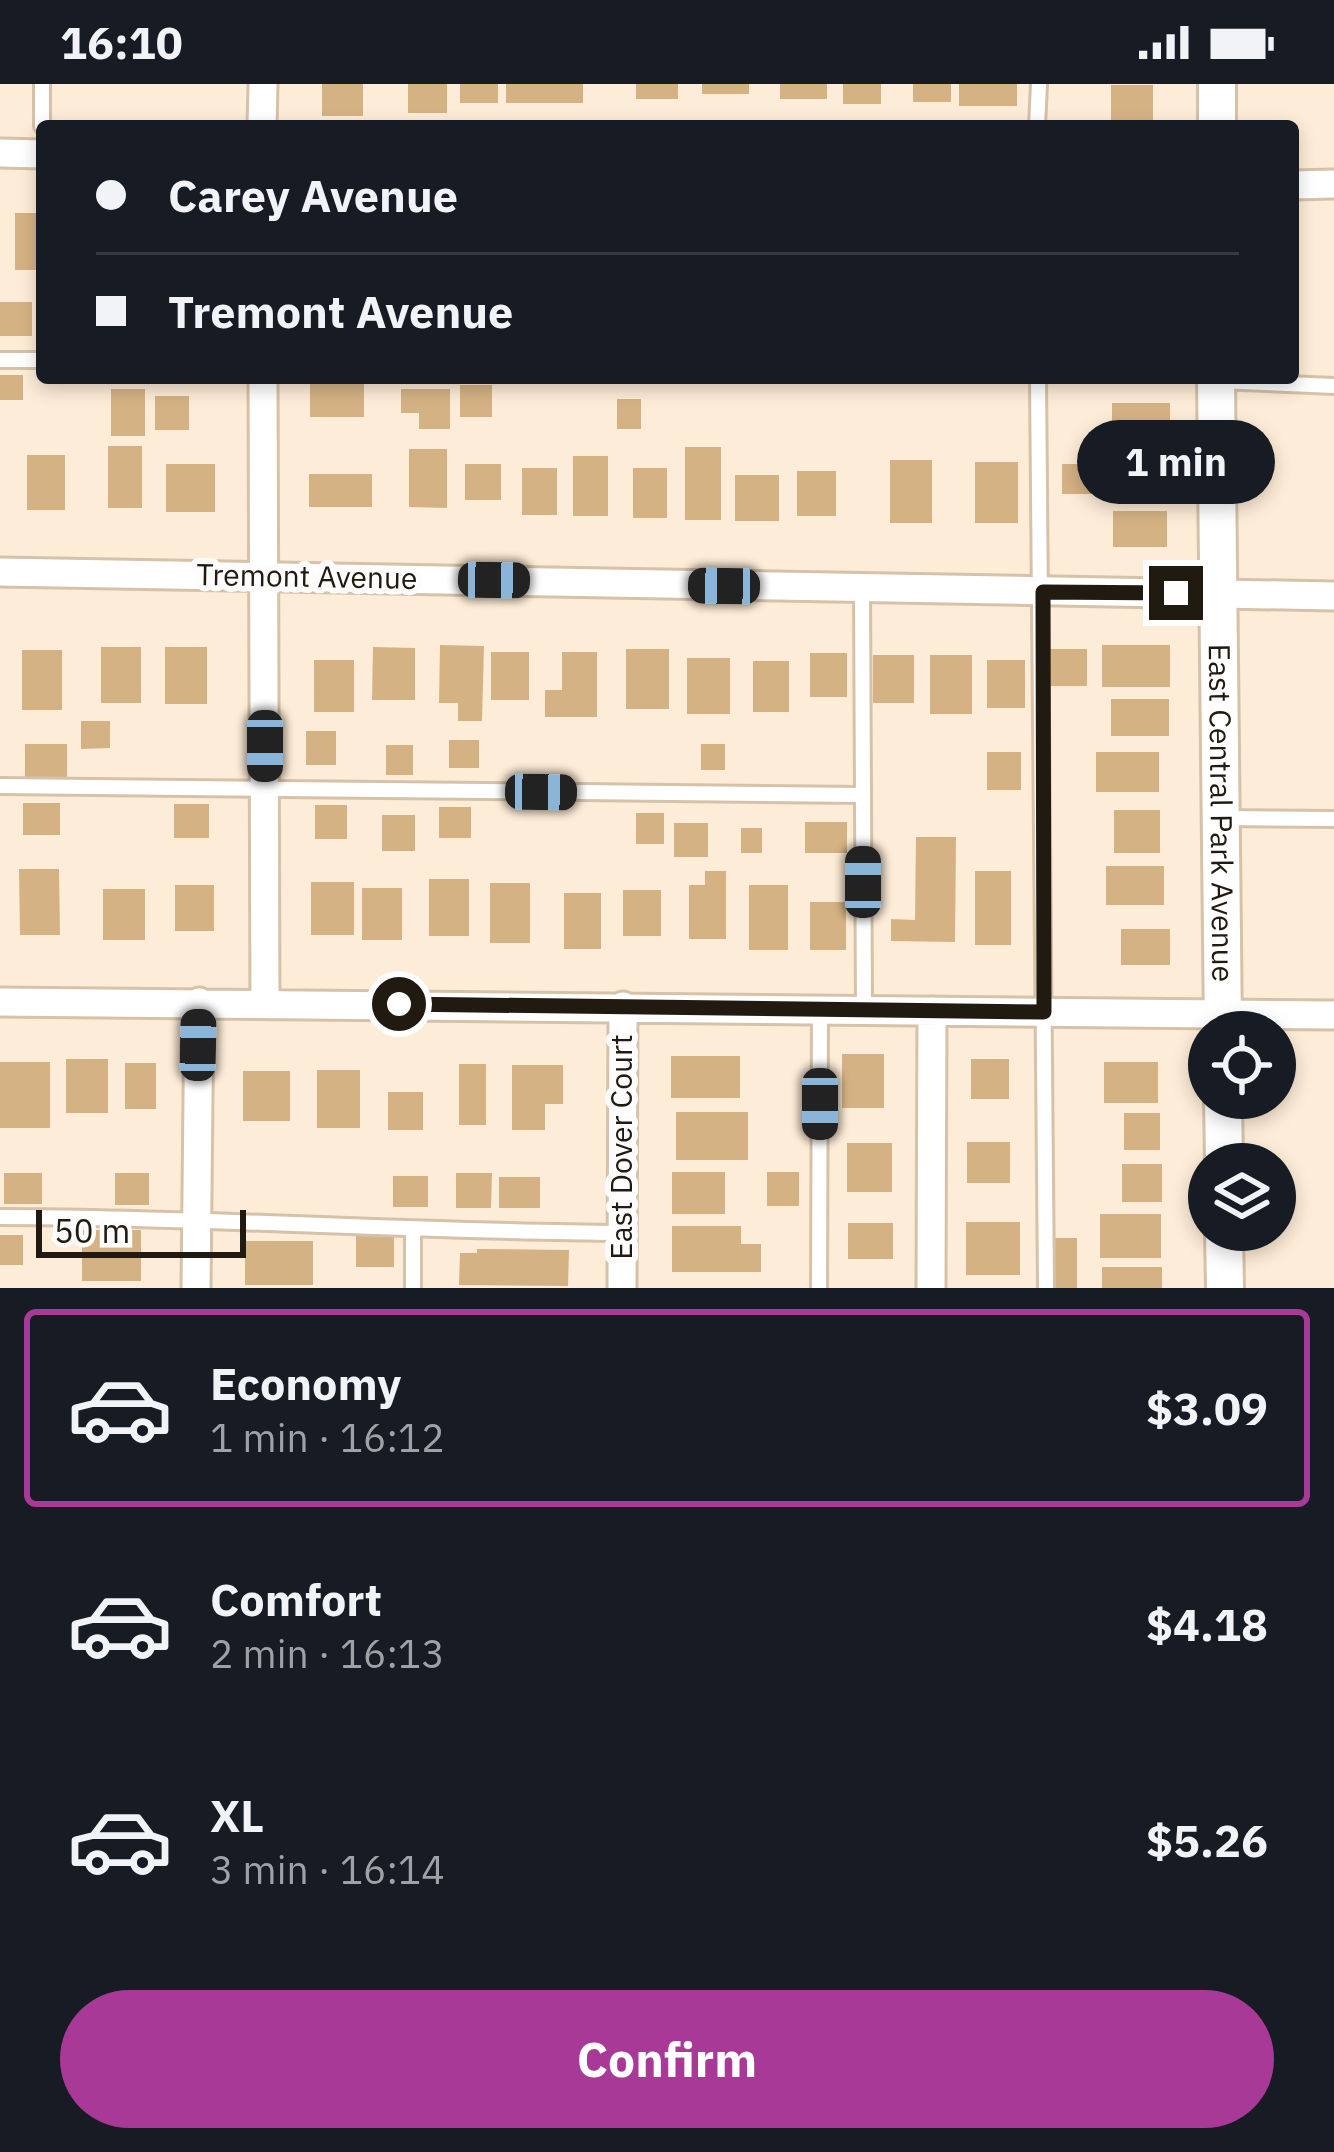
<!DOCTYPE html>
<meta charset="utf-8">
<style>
:root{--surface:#171b24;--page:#242831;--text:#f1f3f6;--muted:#9ea1a6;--line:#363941;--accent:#a83996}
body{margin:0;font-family:"IBM Plex Sans",sans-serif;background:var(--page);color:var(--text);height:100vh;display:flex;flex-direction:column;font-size:45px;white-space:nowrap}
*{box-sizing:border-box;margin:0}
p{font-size:39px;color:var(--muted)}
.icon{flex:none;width:66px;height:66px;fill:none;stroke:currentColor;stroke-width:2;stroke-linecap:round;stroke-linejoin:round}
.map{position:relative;height:1204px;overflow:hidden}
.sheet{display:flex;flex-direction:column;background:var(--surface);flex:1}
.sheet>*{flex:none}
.guide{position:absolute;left:36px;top:36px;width:1263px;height:264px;border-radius:12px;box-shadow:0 6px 18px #0003;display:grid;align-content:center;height:264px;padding:0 60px;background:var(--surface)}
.tools{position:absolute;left:1188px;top:927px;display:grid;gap:24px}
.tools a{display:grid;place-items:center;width:108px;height:108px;border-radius:50%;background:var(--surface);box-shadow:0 6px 18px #0003;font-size:60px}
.scale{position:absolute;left:36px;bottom:30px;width:210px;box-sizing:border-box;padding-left:12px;border:6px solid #211a10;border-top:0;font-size:33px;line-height:42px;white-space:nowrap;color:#211a10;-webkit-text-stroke:9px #fcfcfc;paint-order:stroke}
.end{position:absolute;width:54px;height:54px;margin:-27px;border:15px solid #211a10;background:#fff;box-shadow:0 0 0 6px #fff}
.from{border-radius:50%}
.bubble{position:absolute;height:84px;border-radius:42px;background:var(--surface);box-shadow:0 6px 18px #0003;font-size:39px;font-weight:800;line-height:84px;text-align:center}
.car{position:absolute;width:36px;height:72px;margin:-36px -18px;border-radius:15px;box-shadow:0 0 9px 3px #0007;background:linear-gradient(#222 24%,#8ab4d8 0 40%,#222 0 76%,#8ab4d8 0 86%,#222 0)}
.guide b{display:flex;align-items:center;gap:42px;height:114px;font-size:45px}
.guide b+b{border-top:3px solid var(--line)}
.guide i{width:30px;height:30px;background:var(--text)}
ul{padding:21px 0 0;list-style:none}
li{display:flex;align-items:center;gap:36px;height:198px;margin:0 24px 18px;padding:0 36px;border:6px solid transparent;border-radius:12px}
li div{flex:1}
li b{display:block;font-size:45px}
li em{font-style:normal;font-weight:800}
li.on{border-color:var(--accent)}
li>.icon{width:108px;height:108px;stroke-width:1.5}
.cta{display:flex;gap:24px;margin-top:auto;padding:24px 60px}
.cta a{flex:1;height:138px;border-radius:72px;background:var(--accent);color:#fff;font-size:48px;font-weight:800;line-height:138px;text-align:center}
.status{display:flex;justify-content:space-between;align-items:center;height:84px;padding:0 60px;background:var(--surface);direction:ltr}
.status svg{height:33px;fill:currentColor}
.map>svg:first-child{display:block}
.building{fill:#d5b284}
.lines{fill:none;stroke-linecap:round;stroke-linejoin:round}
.lane-casing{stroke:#d5c2a8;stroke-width:20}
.street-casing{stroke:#d5c2a8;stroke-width:33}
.secondary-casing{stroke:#d5c2a8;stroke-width:42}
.lane{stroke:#fff;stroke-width:14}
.street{stroke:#fff;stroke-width:27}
.secondary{stroke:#fff;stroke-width:36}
.route{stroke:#211a10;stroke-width:15}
.labels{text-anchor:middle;stroke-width:12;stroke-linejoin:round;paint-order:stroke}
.street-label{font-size:30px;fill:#211a10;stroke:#fcfcfc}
</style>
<div class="status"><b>16:10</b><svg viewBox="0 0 49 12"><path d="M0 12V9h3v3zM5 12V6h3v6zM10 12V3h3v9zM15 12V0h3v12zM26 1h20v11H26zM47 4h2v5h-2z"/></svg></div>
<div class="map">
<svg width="1334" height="1204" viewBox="0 0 1334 1204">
<rect width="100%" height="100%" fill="#fdecd7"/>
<path class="building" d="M322 0H363V32H322Z
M408 0H447V29H408Z
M460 0H498V19H460Z
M506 0H583V19H506Z
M636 0H678V15H636Z
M702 0H749V10H702Z
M780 0H827V15H780Z
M843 0H881V20H843Z
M913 0H951V18H913Z
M959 0H1017V22H959Z
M1111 1H1153V39H1111Z
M15 129H42V186H15Z
M0 218H32V252H0Z
M0 291H23V316H0Z
M310 296H364V333H310Z
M460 301H492V333H460Z
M111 305H145V352H111Z
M401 305H450V345H419V329H401Z
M155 312H189V346H155Z
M617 315H641V345H617Z
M1112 319H1170V365H1112Z
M108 362H142V424H108Z
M685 363H721V436H685Z
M409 365H447V424L409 423Z
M27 371H65V426H27Z
M573 372H608V432H573Z
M1118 375H1167V411H1098V392H1118Z
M890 376H932V439H890Z
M975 378H1018V439H975Z
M166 380H215V428H166Z
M465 380H501V416H465Z
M1062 380H1092V410H1062Z
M522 384H557V431H522Z
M633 384H667V434H633Z
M797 387H836V432H797Z
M309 390H372V423H309Z
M735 391H779V437H735Z
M1113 427H1167V463H1113Z
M440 561 484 562 482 637H458V619H439Z
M1102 561H1170V603H1102Z
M101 563H141V619H101Z
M165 563H207V620H165Z
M373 563 415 564V616H372Z
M626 565H669V625H626Z
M1050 565H1087V602H1050Z
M22 566H62V626H22Z
M491 568H529V616H491Z
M562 568H597V633H545V606H562Z
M810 569H847V613H810Z
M873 571H914V619H873Z
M930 571H972V630H930Z
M687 574H730V630H687Z
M314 576H354V628H314Z
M987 576H1025V624H987Z
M753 577H789V628H753Z
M1111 615H1169V652H1111Z
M81 637H110V664L81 665Z
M306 647H336V681H306Z
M449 656H479V684H449Z
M25 660H67V695H25Z
M701 660H725V686H701Z
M386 661H413V691H386Z
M987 668H1021V706H987Z
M1096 668H1159V708H1096Z
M23 719H60V751H23Z
M174 720H209V754H174Z
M315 721H347V755H315Z
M439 723H471V754H439Z
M1114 726H1160V769H1114Z
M636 729H664V760H636Z
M382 731H415V767H382Z
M805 738H847V769H805Z
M674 739H708V773H674Z
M741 744H762V769H741Z
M916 753H956L955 858 891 857V835L915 836Z
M1106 782H1164V821H1106Z
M19 785H59L60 851H20Z
M705 787H726V855H689V801H705Z
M975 787H1011V861H975Z
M429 795H469V852H429Z
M311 798H354V851H311Z
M490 799H530V859H490Z
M175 801H214V847H175Z
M749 801H788V866H749Z
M362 804H402V856H362Z
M103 805H145V856H103Z
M623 806H661V852H623Z
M564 809H601V865H564Z
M810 818H846V866H810Z
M1121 845H1170V881H1121Z
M842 970H884V1024H842Z
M671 972H740V1014H671Z
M66 975H108V1029H66Z
M971 975H1009V1015H971Z
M0 978H50V1044H0Z
M1104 978H1158V1019H1104Z
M125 979H156V1025H125Z
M459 980H486V1041H459Z
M512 981H563V1020H545V1046H512Z
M317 986H360V1044H317Z
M243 987H290V1037H243Z
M388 1008H423V1046H388Z
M676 1028H748V1076H676Z
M1124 1029H1160V1066H1124Z
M967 1058H1010V1099H967Z
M847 1059H892V1108H847Z
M1122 1080H1162V1118H1122Z
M672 1088H725V1130H672Z
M767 1088H799V1122H767Z
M4 1089H42V1120H4Z
M115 1089H149V1121H115Z
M456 1089H492L491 1124H456Z
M393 1092H428V1123H393Z
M499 1093H540V1124H499Z
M1100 1130H1161V1174H1100Z
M966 1138H1020V1191H966Z
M848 1139H893V1175H848Z
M672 1142H741V1160H761V1188H672Z
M82 1146H141V1197H82Z
M0 1151H23V1181H0Z
M356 1151H394V1183H356Z
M1051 1154H1077V1204H1051Z
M245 1157H313V1201H245Z
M477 1165 569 1166 568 1202 459 1201 460 1169H477Z
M1102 1183H1162V1204H1102Z"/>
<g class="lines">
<g class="lane-casing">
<path id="lane" d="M42 0V42
M1037 42 1039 0
M0 276H42
M1038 294 1046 1204
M1219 297 1334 302
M862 505 864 926
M0 702 863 711
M1222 734 1334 735
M0 1133C208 1133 414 1148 622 1149
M413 1204V1148
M819 1204 820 928"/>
</g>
<g class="street-casing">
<path id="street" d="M262 42 263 0
M0 69 42 70
M1293 101 1334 100
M263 294 265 920
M0 488 1334 512
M0 918 1334 931
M196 1204 199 918
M622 1204 623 922
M931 1204 932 927"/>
</g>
<g class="secondary-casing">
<g id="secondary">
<path d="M1217 0V42"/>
<path id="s1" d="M1216 294 1223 948"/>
<path d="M1223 1014 1224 1080"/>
<path d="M1224 1146 1225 1204"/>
</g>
</g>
<use href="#lane" class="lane"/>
<use href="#street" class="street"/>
<use href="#secondary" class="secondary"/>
</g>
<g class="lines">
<path class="route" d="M399 920 1044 928 1043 508 1176 509"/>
</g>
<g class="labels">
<g class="street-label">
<text transform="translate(307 493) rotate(1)" y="10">Tremont Avenue</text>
<text dy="10" stroke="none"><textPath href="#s1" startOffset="435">East Central Park Avenue</textPath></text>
<text transform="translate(622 1063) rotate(-90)" y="10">East Dover Court</text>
</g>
</g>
</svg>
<div class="tools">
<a><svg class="icon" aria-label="locate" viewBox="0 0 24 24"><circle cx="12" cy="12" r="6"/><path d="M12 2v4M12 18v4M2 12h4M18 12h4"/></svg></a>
<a><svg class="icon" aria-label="layers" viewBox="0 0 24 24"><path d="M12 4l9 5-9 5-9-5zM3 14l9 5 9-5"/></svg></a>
</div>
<div class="scale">50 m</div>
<i class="end from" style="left:399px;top:920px"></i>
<i class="end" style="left:1176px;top:509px"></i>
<div class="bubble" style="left:1077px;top:336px;width:198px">1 min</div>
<i class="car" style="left:494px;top:496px;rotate:91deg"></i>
<i class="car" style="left:724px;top:502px;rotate:271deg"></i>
<i class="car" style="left:265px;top:662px;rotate:180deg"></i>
<i class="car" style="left:541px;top:708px;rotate:91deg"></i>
<i class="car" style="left:863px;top:798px;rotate:0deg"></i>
<i class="car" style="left:198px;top:961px;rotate:1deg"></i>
<i class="car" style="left:820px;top:1020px;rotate:180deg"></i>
<div class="guide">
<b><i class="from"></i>Carey Avenue</b>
<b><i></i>Tremont Avenue</b>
</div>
</div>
<section class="sheet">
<ul>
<li class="on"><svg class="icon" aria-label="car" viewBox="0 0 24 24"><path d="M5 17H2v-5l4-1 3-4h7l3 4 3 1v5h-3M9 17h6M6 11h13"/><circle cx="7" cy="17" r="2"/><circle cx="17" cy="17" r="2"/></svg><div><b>Economy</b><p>1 min · 16:12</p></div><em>$3.09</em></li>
<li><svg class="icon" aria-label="car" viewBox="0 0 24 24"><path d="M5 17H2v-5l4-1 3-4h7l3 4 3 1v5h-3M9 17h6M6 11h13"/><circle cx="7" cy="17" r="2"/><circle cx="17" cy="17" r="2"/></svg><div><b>Comfort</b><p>2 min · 16:13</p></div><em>$4.18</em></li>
<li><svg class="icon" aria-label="car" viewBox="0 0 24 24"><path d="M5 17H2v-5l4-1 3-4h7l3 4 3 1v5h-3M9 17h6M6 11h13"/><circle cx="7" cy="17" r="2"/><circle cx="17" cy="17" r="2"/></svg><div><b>XL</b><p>3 min · 16:14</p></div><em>$5.26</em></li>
</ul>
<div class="cta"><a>Confirm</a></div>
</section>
